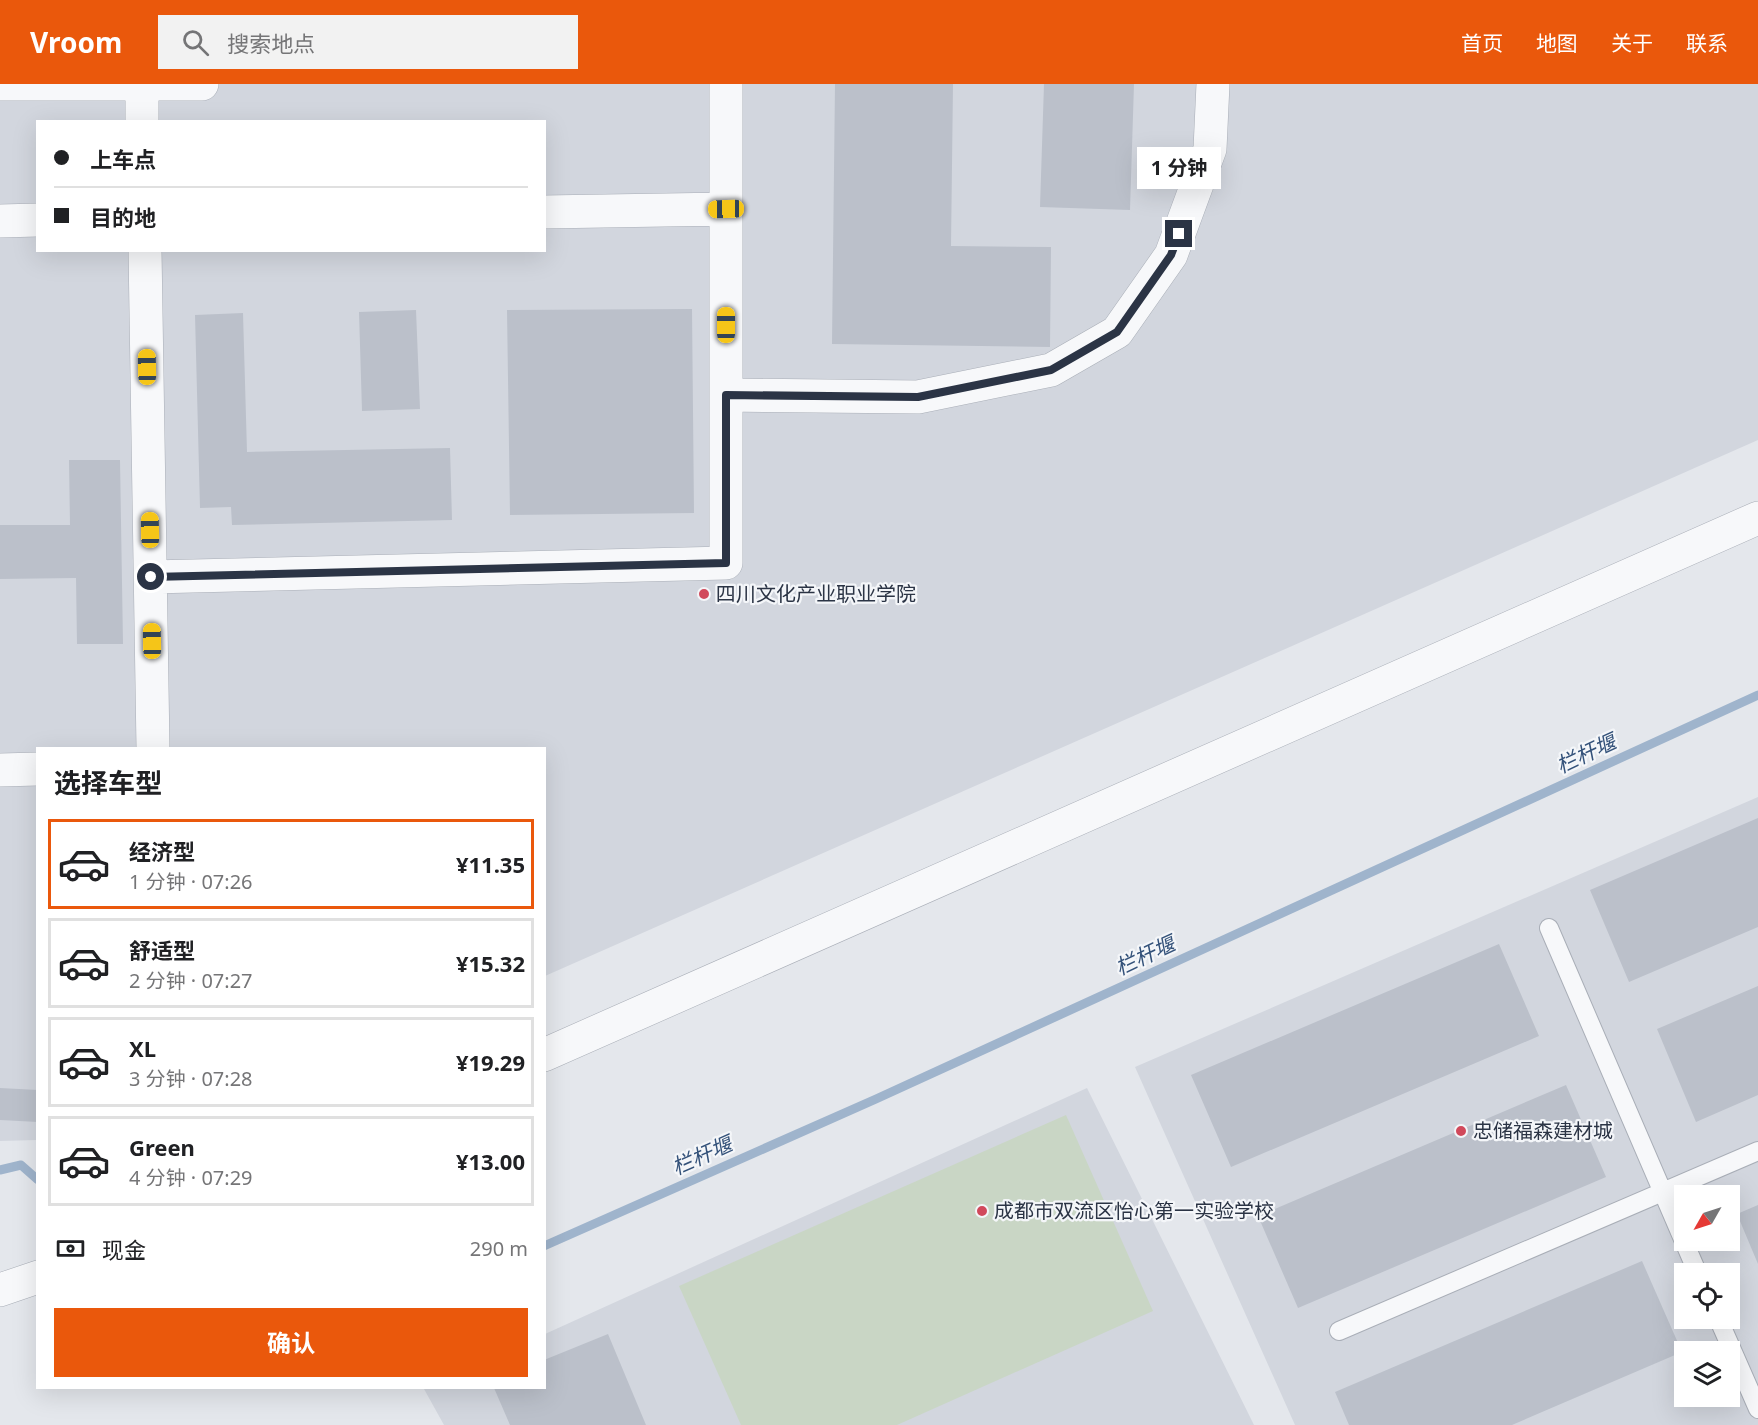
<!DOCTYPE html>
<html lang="zh">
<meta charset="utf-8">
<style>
:root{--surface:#fff;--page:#f2f2f2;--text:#202124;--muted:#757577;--line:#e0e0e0;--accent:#ea580c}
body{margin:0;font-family:"Noto Sans","Noto Sans SC",sans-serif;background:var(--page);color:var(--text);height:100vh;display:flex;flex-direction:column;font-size:22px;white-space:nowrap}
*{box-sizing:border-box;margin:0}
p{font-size:20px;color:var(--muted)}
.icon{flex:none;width:33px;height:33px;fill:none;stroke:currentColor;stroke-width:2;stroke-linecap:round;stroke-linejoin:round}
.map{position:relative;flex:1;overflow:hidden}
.drawer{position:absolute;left:36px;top:663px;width:510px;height:642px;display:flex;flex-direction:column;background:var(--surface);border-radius:0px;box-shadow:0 6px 24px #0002}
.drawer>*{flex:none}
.hud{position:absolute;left:36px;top:36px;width:510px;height:132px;border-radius:0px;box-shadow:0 6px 24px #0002;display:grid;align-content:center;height:132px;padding:0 18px;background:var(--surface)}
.needle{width:39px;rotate:231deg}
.fabs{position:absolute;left:1674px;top:1101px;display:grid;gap:12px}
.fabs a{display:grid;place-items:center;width:66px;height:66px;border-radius:0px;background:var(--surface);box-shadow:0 6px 24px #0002;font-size:30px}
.end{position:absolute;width:27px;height:27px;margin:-14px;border:8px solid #2b3445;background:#fff;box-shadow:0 0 0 3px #fff}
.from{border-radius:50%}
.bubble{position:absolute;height:42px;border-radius:0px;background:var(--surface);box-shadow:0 6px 24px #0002;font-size:20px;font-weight:700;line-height:42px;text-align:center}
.car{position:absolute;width:18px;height:36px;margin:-18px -9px;border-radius:8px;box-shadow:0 0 4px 2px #0007;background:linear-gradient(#f5c518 24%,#345 0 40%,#f5c518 0 76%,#345 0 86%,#f5c518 0)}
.hud b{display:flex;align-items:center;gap:21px;height:57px;font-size:22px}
.hud b+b{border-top:2px solid var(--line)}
.hud i{width:15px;height:15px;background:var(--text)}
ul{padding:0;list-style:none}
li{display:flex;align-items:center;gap:18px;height:90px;margin:0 12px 9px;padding:0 6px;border:3px solid var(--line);border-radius:0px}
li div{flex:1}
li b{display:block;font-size:22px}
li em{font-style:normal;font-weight:700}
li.active{border-color:var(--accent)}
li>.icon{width:54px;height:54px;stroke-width:1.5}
h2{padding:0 18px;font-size:27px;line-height:72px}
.pay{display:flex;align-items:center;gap:15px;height:66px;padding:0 18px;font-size:22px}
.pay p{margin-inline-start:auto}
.action{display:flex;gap:12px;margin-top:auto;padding:12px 18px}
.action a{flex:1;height:69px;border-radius:0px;background:var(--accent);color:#fff;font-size:24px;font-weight:700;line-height:69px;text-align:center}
header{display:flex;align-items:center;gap:36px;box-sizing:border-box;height:84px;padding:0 30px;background:var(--accent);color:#fff}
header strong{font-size:28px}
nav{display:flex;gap:33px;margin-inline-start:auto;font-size:21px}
.search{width:420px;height:54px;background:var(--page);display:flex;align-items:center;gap:15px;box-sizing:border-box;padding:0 21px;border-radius:0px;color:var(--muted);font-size:22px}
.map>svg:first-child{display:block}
.built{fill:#d2d6de;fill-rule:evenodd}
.green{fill:#c9d6c5}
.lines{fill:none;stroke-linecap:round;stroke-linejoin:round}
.stream{stroke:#9fb4cc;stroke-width:9}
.building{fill:#bbc0ca}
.service-casing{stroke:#a9aeb7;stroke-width:20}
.minor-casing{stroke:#a9aeb7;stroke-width:34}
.tertiary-casing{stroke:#a9aeb7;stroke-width:34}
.service{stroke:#f7f8fa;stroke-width:18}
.minor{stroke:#f7f8fa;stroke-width:33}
.tertiary{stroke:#f7f8fa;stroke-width:33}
.route{stroke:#2b3445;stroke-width:8}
.poi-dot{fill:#d1495b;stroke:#f4f6f9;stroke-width:2}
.labels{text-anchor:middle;stroke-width:4.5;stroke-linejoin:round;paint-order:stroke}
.poi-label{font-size:20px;fill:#2b3445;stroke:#f4f6f9;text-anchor:start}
.water-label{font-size:21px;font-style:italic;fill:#34527a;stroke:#f4f6f9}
</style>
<header>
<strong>Vroom</strong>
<div class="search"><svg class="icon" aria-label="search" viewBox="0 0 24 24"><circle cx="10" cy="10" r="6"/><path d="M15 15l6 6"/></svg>搜索地点</div>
<nav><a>首页</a><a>地图</a><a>关于</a><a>联系</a></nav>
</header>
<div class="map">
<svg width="1758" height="1341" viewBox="0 0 1758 1341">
<rect width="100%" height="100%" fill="#e4e7ec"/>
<path class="built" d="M0 0H1758V356L545 892 544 664H38L37 1056 0 1057ZM38 38H544V166H38Z
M1758 713V1341H1295L1135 983ZM1684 1112H1730V1156H1684ZM1684 1190H1730V1234H1684ZM1684 1268H1730V1312H1684Z
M1087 1004 1254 1341H444L424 1305 544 1304 545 1250Z"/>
<path class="green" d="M1066 1031 1153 1227 897 1341H741L679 1202Z"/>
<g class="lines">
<path class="stream" d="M0 1086 21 1081 38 1096
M544 1162 876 1015 1758 611"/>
</g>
<path class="building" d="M835 0H953L951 162 1051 163 1050 263 832 260Z
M1044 0H1134L1130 126 1040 123Z
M692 225 694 429 510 431 507 226Z
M416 226 420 325 362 327 359 228Z
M243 229 247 368 450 364 452 436 232 441 231 423 200 424 195 231Z
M69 376H120L123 560H77L76 494 0 495V441H70Z
M1758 734V843L1629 898 1590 806Z
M1499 860 1539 952 1231 1083 1191 991Z
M1758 902V1011L1696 1038 1657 945Z
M1566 1001 1606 1093 1298 1224 1258 1132Z
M0 1004 38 1006V1038L0 1036Z
M1758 1121V1180L1737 1130Z
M1642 1177 1682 1268 1512 1341H1349L1335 1308Z
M608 1250 646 1341H510L494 1304H544V1276Z"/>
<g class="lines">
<g class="service-casing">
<path id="service" d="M1549 844 1698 1190
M1718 1234 1758 1325
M1339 1247 1758 1067"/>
</g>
<g class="minor-casing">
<path id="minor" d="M0 0H202
M142 38V0
M544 128 726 125
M0 137 38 136
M145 166 153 664
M726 311 918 313 1051 286 1117 248 1171 171 1210 65 1213 0
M151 493 726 479V0
M0 686 38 685"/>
</g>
<g class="tertiary-casing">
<path id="tertiary" d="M544 971 1758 434
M0 1206 38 1193"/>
</g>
<use href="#service" class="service"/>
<use href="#minor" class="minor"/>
<use href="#tertiary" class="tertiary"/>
</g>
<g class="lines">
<path class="route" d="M151 493 726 479V311L918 313 1051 286 1117 248 1171 171 1179 150"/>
</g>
<g class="poi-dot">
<circle cx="704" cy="510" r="6"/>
<circle cx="1461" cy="1047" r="6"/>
<circle cx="982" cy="1127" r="6"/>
</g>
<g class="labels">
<g class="poi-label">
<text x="716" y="517">四川文化产业职业学院</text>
<text x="1473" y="1054">忠储福森建材城</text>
<text x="994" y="1134">成都市双流区怡心第一实验学校</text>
</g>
<g class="water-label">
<text transform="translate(1586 670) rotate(-25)" y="7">栏杆堰</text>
<text transform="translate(1145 872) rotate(-25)" y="7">栏杆堰</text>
<text transform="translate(702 1072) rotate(-24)" y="7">栏杆堰</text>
</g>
</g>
</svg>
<div class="fabs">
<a><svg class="needle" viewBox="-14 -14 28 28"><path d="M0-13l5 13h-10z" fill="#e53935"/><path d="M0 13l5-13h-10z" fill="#757577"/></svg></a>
<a><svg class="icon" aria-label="locate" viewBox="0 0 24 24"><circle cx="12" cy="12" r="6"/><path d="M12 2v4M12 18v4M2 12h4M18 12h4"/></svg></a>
<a><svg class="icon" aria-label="layers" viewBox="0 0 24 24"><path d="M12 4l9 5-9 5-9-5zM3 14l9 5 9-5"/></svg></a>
</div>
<i class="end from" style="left:151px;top:493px"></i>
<i class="end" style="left:1179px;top:150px"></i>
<div class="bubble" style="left:1137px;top:63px;width:84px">1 分钟</div>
<i class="car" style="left:726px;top:125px;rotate:269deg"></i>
<i class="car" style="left:726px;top:241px;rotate:0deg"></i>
<i class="car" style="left:147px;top:283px;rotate:359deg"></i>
<i class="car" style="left:150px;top:446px;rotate:359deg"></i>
<i class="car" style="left:152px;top:557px;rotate:359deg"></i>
<div class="hud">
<b><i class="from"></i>上车点</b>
<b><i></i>目的地</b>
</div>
<section class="drawer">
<h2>选择车型</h2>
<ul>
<li class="active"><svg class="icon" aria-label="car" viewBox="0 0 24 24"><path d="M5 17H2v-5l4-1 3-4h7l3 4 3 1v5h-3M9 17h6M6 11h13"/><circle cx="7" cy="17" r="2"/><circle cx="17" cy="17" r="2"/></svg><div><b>经济型</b><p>1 分钟 · 07:26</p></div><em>¥11.35</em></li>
<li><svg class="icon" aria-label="car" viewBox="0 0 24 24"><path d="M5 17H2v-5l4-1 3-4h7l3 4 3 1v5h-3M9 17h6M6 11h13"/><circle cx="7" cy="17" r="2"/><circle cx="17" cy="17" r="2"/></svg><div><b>舒适型</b><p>2 分钟 · 07:27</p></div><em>¥15.32</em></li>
<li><svg class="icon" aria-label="car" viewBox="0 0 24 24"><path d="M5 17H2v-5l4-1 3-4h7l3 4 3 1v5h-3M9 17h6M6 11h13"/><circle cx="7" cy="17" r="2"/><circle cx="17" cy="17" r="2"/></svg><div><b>XL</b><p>3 分钟 · 07:28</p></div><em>¥19.29</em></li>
<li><svg class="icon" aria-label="car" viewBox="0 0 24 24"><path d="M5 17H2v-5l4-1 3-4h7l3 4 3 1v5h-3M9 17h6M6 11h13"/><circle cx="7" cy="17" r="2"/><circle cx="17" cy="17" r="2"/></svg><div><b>Green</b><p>4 分钟 · 07:29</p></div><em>¥13.00</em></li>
</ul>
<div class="pay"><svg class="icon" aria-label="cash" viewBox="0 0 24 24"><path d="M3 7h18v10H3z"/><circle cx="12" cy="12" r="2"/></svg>现金<p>290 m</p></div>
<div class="action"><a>确认</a></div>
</section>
</div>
